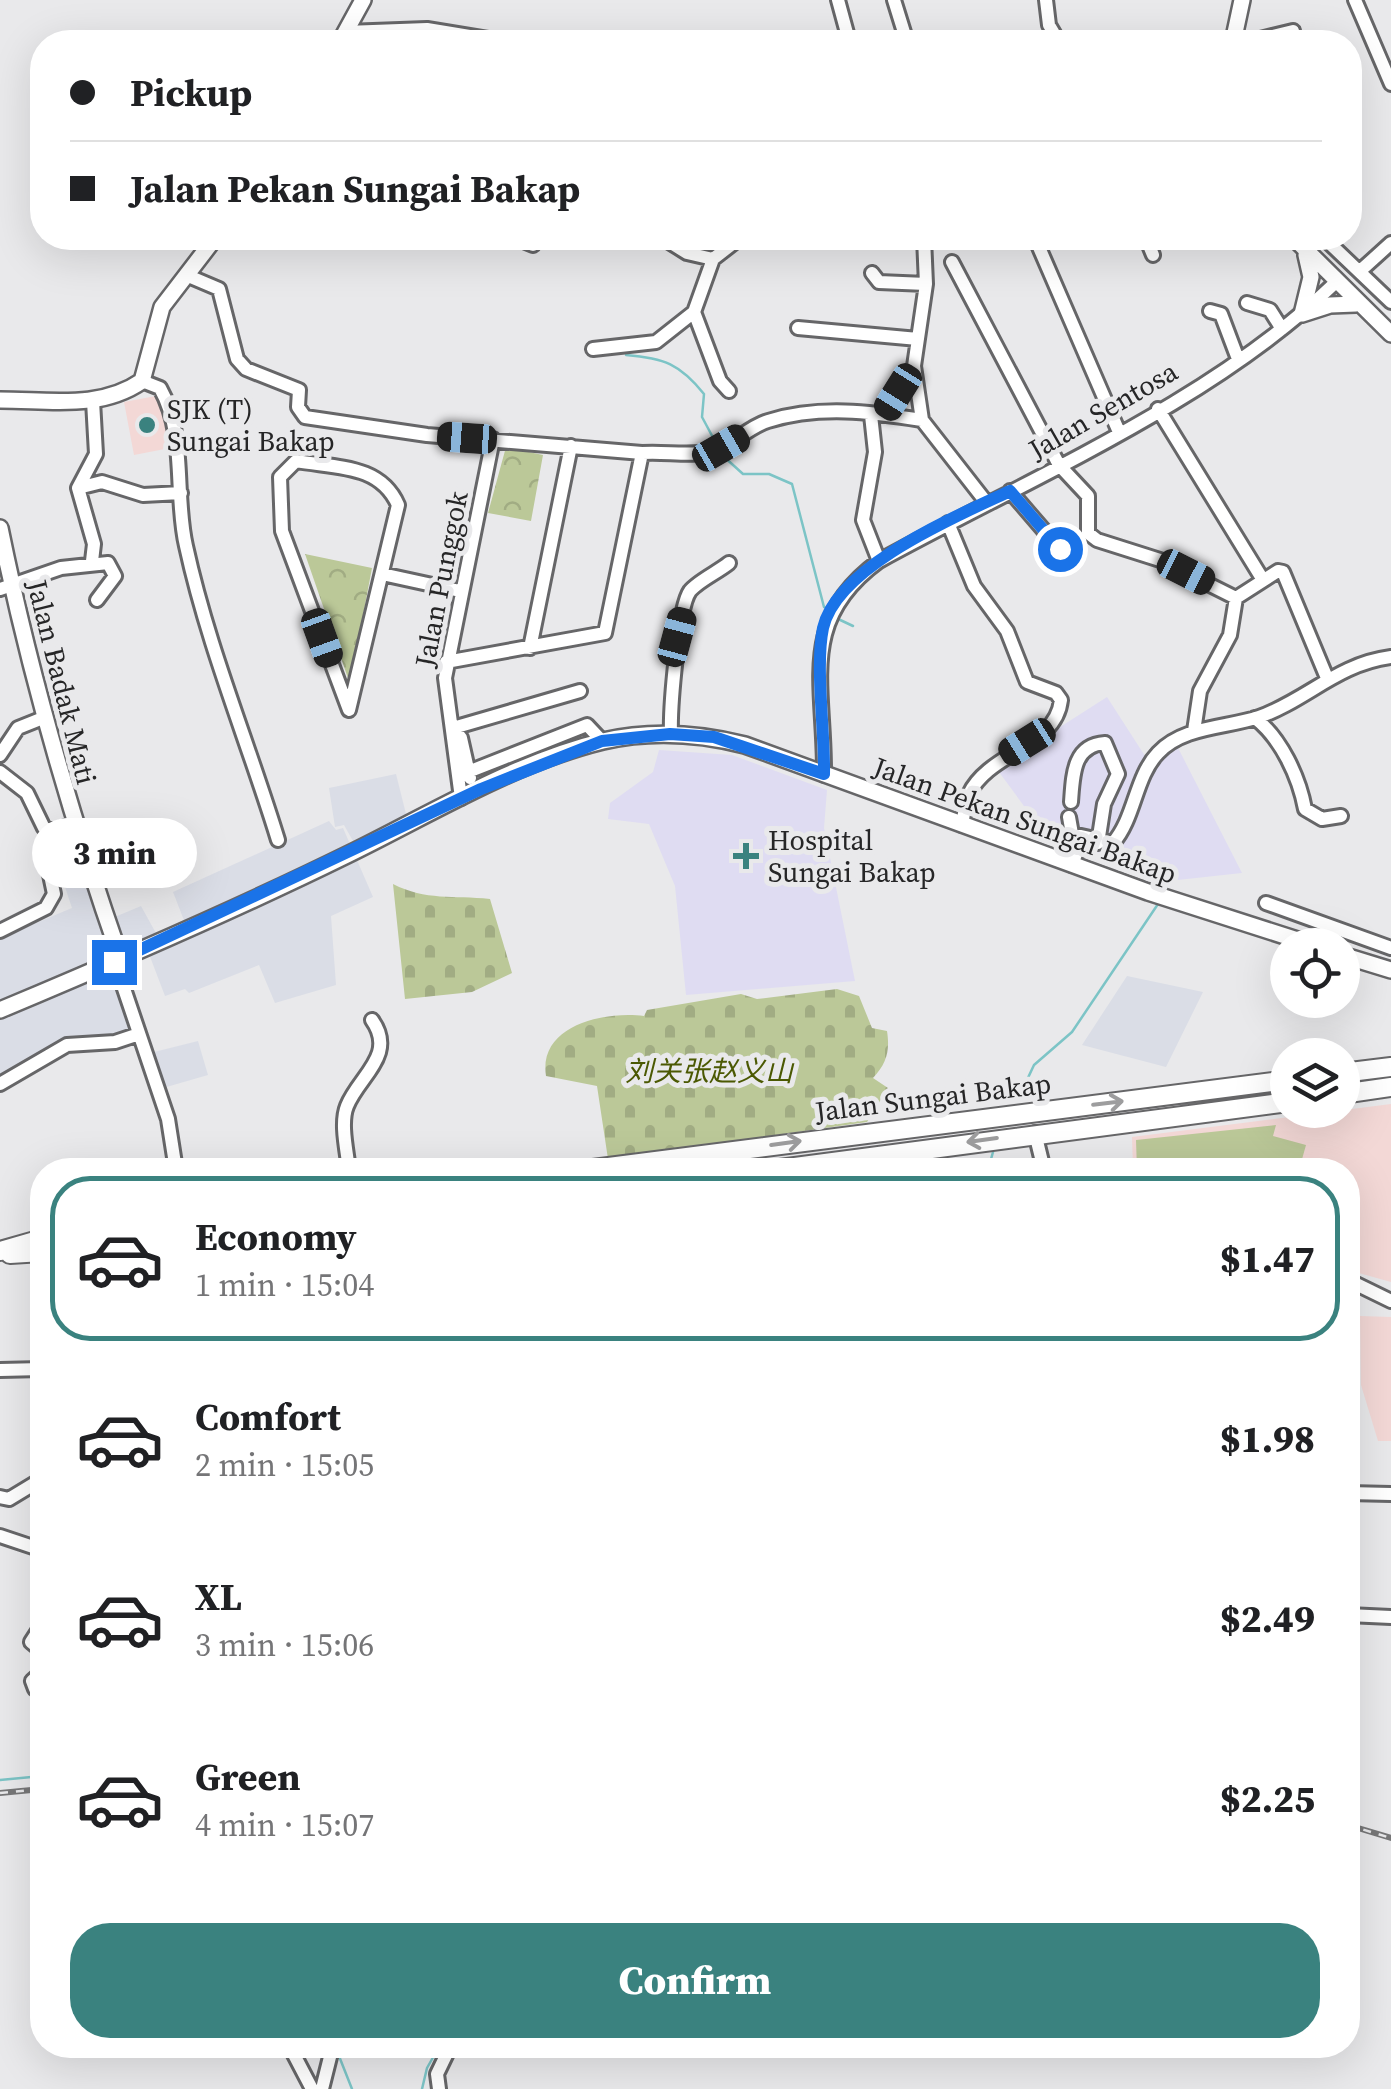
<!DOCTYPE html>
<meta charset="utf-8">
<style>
:root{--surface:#fff;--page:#f6f6f6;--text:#202124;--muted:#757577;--line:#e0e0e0;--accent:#3a827f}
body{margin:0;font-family:"Source Serif 4","Noto Sans SC",serif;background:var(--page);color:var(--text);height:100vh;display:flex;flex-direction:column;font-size:38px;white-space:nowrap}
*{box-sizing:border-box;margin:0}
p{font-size:32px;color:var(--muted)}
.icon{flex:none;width:55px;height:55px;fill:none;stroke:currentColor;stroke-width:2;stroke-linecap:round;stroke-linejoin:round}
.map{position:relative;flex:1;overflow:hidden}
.sheet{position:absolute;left:30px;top:1158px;width:1330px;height:900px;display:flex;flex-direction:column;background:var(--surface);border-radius:40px;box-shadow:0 10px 40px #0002}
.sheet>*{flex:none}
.banner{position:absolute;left:30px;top:30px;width:1332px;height:220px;border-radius:40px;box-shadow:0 10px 40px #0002;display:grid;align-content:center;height:220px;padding:0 40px;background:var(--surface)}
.fabs{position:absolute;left:1270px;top:928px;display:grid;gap:20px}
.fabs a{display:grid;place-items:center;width:90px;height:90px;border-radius:50%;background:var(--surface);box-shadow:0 10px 40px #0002;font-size:50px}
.end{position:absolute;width:45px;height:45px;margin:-22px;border:12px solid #1a73e8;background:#fff;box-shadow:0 0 0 5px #fff}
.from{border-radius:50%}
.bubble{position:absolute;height:70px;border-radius:35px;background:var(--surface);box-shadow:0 10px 40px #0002;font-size:32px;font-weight:800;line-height:70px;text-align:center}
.car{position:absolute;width:30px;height:60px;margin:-30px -15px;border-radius:12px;box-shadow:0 0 8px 2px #0007;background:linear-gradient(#222 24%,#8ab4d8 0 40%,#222 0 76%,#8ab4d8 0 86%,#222 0)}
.banner b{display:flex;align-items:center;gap:35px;height:95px;font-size:38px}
.banner b+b{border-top:2px solid var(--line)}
.banner i{width:25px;height:25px;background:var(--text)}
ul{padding:18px 0 0;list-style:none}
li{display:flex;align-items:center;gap:30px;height:165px;margin:0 20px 15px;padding:0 20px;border:5px solid transparent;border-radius:40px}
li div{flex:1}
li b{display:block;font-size:38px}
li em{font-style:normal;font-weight:800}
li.on{border-color:var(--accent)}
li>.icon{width:90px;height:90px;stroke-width:1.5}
.primary-button{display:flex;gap:20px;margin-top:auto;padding:20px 40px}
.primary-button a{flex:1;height:115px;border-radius:40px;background:var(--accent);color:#fff;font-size:40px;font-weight:800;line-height:115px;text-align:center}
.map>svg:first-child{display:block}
.built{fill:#dadde6}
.education{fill:#f3d8d6}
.medical{fill:#dfdcf2}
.cemetery{fill:url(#cemetery-stones)}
.park{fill:url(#park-crowns)}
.garden{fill:#bbc898}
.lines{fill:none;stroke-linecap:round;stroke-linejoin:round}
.stream{stroke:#7cc4c6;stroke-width:2.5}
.minor-casing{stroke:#666668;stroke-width:18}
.major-casing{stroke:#666668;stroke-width:20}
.highway-casing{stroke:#666668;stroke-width:22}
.minor{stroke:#fff;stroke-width:12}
.major{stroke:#fff;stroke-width:15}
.highway{stroke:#fff;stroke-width:18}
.rail-casing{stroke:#777778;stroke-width:6}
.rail{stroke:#e9e9eb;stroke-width:2.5;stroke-dasharray:8;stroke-linecap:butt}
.oneway{stroke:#9d9d9e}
.route{stroke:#1a73e8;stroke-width:12}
.poi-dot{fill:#3a827f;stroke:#e9e9eb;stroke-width:4}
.labels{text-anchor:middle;stroke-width:10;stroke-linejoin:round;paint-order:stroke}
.poi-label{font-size:28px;fill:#262627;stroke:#e9e9eb;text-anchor:start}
.street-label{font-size:28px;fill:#262627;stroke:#e9e9eb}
.park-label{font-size:28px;font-style:italic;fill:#4b5903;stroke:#e9e9eb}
</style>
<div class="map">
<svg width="1391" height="2089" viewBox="0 0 1391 2089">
<defs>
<pattern id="cemetery-stones" width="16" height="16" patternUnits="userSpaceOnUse" patternTransform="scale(2.5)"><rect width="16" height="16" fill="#bbc898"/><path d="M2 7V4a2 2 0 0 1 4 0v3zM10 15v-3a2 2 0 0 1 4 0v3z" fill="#a1ac83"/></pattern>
<pattern id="park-crowns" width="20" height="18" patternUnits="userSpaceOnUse" patternTransform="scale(2.5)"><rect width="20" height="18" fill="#bbc898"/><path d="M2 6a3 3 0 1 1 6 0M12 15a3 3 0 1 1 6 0" fill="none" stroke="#a1ac83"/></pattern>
</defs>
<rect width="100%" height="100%" fill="#e9e9eb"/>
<path class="built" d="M396 774 406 814 353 841 344 825 335 827 329 788Z
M329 821 336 830 343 828 373 897 331 916 336 985 275 1003 259 965 189 993 185 989 165 996 149 954 114 970 133 1030 0 1074V938L72 908 61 875 83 865 110 919 141 906 157 935 185 923 173 892Z
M1127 976 1203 992 1166 1067 1082 1045Z
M198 1041 208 1075 163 1088 150 1053Z"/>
<path class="education" d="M161 395 170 448 134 455 124 402Z
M1391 1104V1282L1348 1270V1170H1133L1132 1137Z
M1360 1316 1391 1317V1441H1378L1361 1385Z"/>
<path class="medical" d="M1107 697 1145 756 1174 740 1242 873 1159 882 1052 844 996 768Z
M659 750 732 755 827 790 824 828 855 981 686 995 675 886 649 824 608 819 610 803 653 772Z"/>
<path class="cemetery" d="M393 884C426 901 453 895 490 899L512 973 472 992 405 999Z
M837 989 859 996 872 1028 887 1031C890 1051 887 1063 873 1078L888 1088 867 1122 608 1159 597 1086 546 1076C538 1024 607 1011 644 1016L647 1010 741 994 757 999Z"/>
<path class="park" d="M506 447 543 455 531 521 488 513Z
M305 554 372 568 350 684Z"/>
<path class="garden" d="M1276 1125 1273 1136 1306 1145 1299 1170H1137L1136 1140Z"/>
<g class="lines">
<path class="stream" d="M626 355C664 358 680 364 704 394L702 417 717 445
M722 455 743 474H769L792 484 824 607
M836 618 853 626
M1018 1099 1034 1065 1072 1032 1158 904
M988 1170 993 1152
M0 1780 42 1776
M337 2051 352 2089
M422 2089 427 2068 440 2045"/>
<g class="minor-casing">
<path id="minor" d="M838 0 847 33
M894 0 907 42
M1046 0 1049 25 1059 42
M1355 0 1391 84
M346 32 427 29 506 42
M1248 42 1293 31
M516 238 533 245
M663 238 687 253 713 259
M924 238 926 284 914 366 922 420 986 502
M1035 238 1119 432
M1146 238 1153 255
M1324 238 1391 302
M952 262 1059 465 1088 496V533L1097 540 1160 560 1236 598 1278 571 1283 572 1327 678
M1360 271 1391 243
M872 273 879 282 926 284
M186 275 219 289 237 359 246 369 299 390 298 407 305 417 427 435 642 453 605 633 446 662
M1247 303 1270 310 1282 329
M1210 311 1221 314 1238 359
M798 328 918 339
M593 349 656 342 694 312
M142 381 160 388C187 436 174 495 186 546 208 647 248 742 278 840
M729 391 720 381 694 312 713 259 740 238
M1158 409 1263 580
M886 411 914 367
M871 415 875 452 863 520 879 561
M642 453C665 451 691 457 713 451 733 445 748 427 768 421 820 405 871 412 922 420
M296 461C336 468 380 464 398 505L349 710 282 531 280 477Z
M78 488 102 482 143 495 181 493
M1010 491 1060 549 1062 560 1058 566
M948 523 974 586 1007 631 1027 682 1056 693 1061 700C1056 747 989 752 969 794 965 802 964 815 962 825
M92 561 94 544 78 488 96 454 93 401
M382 574 460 591
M0 589 61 568 108 563 115 576 97 600
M530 648 571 446
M1255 718C1281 738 1299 777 1305 809L1322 819 1341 816
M453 728 580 691
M454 729 461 738 470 778
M1194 731 1200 691 1230 635 1236 598
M671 734C670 710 678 607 690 591 698 581 718 572 729 563
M0 755 18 728 43 718
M0 772 27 793 44 828 54 831 74 824
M468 772 587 725 602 741
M824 775C825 684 797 621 879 561 1030 478 1210 403 1335 283
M461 798 445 678 493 439
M1071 802C1073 775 1073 745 1105 743L1118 774 1104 804 1098 843
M1069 817 1072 834 1113 843C1135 818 1135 777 1158 753 1183 726 1226 728 1259 717 1307 700 1337 664 1391 657
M1072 865 1082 838
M1266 903 1391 948
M0 931 46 908 54 894 50 875 86 859
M115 962 168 1119 176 1170
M0 1084 67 1045 115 1042 139 1034
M1035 1133 1044 1170
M349 1170C347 1151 340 1123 347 1106 359 1076 397 1055 372 1020
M1348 1280 1391 1301
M0 1370 42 1369
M1348 1493 1391 1494
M0 1497 9 1499 42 1479
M0 1536 42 1550
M1348 1615 1391 1617
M42 1625 31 1642 42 1651
M35 1689 32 1681 42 1672
M289 2045 312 2089
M322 2089 333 2045
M439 2089 437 2074 451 2045"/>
</g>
<g class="major-casing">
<path id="major" d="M340 42 363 0
M1233 42 1242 0
M1294 238 1391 334
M1302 314 1311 277 1306 255
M1302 314 1330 305 1356 304
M0 400C50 400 100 410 142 381L162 307 215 238
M0 528C30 676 71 817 121 960
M1342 955 1391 970
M0 1010C117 961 233 911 347 855 429 815 513 763 603 741 651 730 698 733 745 745L1148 892 1313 945"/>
</g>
<g class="highway-casing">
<path id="highway" d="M1342 1073 1391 1067
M1342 1094 1391 1087
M585 1170 1288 1080
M772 1170 1288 1102
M0 1251 42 1239
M10 1254 42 1252"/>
</g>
<use href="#minor" class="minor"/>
<use href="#major" class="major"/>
<use href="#highway" class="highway"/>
<g class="rail-casing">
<path id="rail" d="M0 1793 42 1789
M1348 1825 1391 1838"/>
</g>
<use href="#rail" class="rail"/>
</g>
<defs><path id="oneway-shaft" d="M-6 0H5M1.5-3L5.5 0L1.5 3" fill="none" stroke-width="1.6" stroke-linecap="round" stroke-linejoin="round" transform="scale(2.5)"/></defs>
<g class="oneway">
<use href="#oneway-shaft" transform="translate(1108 1103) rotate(-7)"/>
<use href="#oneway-shaft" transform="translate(982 1140) rotate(172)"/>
<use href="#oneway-shaft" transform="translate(786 1143) rotate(-8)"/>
</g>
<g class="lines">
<path class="route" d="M114 962 481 789 602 741 670 734 714 737 824 774C825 733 815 666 823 628 837 566 957 516 1010 491L1060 549"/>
</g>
<g class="poi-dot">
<circle cx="147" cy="425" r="10"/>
<path d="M741 841h10v10h10v10h-10v10h-10v-10h-10v-10h10z"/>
</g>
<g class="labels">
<g class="poi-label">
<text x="167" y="419">SJK (T)<tspan x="167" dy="32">Sungai Bakap</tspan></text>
<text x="768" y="850">Hospital<tspan x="768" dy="32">Sungai Bakap</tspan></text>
</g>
<g class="street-label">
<text transform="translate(1103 410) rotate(-30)" y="10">Jalan Sentosa</text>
<text transform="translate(441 579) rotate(-79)" y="10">Jalan Punggok</text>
<text transform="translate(62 682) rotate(76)" y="10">Jalan Badak Mati</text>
<text transform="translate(1025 820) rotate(20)" y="10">Jalan Pekan Sungai Bakap</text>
<text transform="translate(933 1097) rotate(-7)" y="10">Jalan Sungai Bakap</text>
</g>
<g class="park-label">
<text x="709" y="1081">刘关张赵义山</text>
</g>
</g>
</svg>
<div class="fabs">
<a><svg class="icon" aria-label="locate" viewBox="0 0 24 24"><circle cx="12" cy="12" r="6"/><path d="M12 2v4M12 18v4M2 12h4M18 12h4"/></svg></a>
<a><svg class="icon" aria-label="layers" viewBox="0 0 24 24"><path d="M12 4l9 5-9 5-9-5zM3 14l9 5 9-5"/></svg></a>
</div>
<i class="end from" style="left:1060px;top:549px"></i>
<i class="end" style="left:114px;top:962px"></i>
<div class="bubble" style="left:32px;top:818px;width:165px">3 min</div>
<i class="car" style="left:898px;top:392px;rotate:212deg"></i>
<i class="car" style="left:467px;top:438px;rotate:274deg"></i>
<i class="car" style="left:721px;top:448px;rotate:60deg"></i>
<i class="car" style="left:1186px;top:572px;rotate:117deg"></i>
<i class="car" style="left:677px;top:637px;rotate:15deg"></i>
<i class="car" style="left:322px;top:638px;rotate:160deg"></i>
<i class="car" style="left:1027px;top:742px;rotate:238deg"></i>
<div class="banner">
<b><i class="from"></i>Pickup</b>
<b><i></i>Jalan Pekan Sungai Bakap</b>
</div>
<section class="sheet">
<ul>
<li class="on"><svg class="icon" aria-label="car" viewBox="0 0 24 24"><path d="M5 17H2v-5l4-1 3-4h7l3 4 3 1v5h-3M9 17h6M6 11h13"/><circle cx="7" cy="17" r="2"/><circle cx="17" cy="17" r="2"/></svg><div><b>Economy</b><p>1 min · 15:04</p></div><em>$1.47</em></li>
<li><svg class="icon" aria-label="car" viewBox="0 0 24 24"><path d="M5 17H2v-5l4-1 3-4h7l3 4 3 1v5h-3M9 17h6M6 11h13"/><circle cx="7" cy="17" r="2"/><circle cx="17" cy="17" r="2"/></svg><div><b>Comfort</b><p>2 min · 15:05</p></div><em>$1.98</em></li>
<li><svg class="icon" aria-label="car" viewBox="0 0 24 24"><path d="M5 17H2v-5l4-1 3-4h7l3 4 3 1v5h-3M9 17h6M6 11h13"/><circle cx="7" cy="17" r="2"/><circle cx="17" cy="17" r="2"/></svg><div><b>XL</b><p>3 min · 15:06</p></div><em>$2.49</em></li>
<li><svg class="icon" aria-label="car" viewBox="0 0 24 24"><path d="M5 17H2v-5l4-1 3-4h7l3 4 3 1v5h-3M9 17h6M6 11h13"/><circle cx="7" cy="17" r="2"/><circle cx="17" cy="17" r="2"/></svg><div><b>Green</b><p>4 min · 15:07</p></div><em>$2.25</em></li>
</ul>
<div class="primary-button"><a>Confirm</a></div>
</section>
</div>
